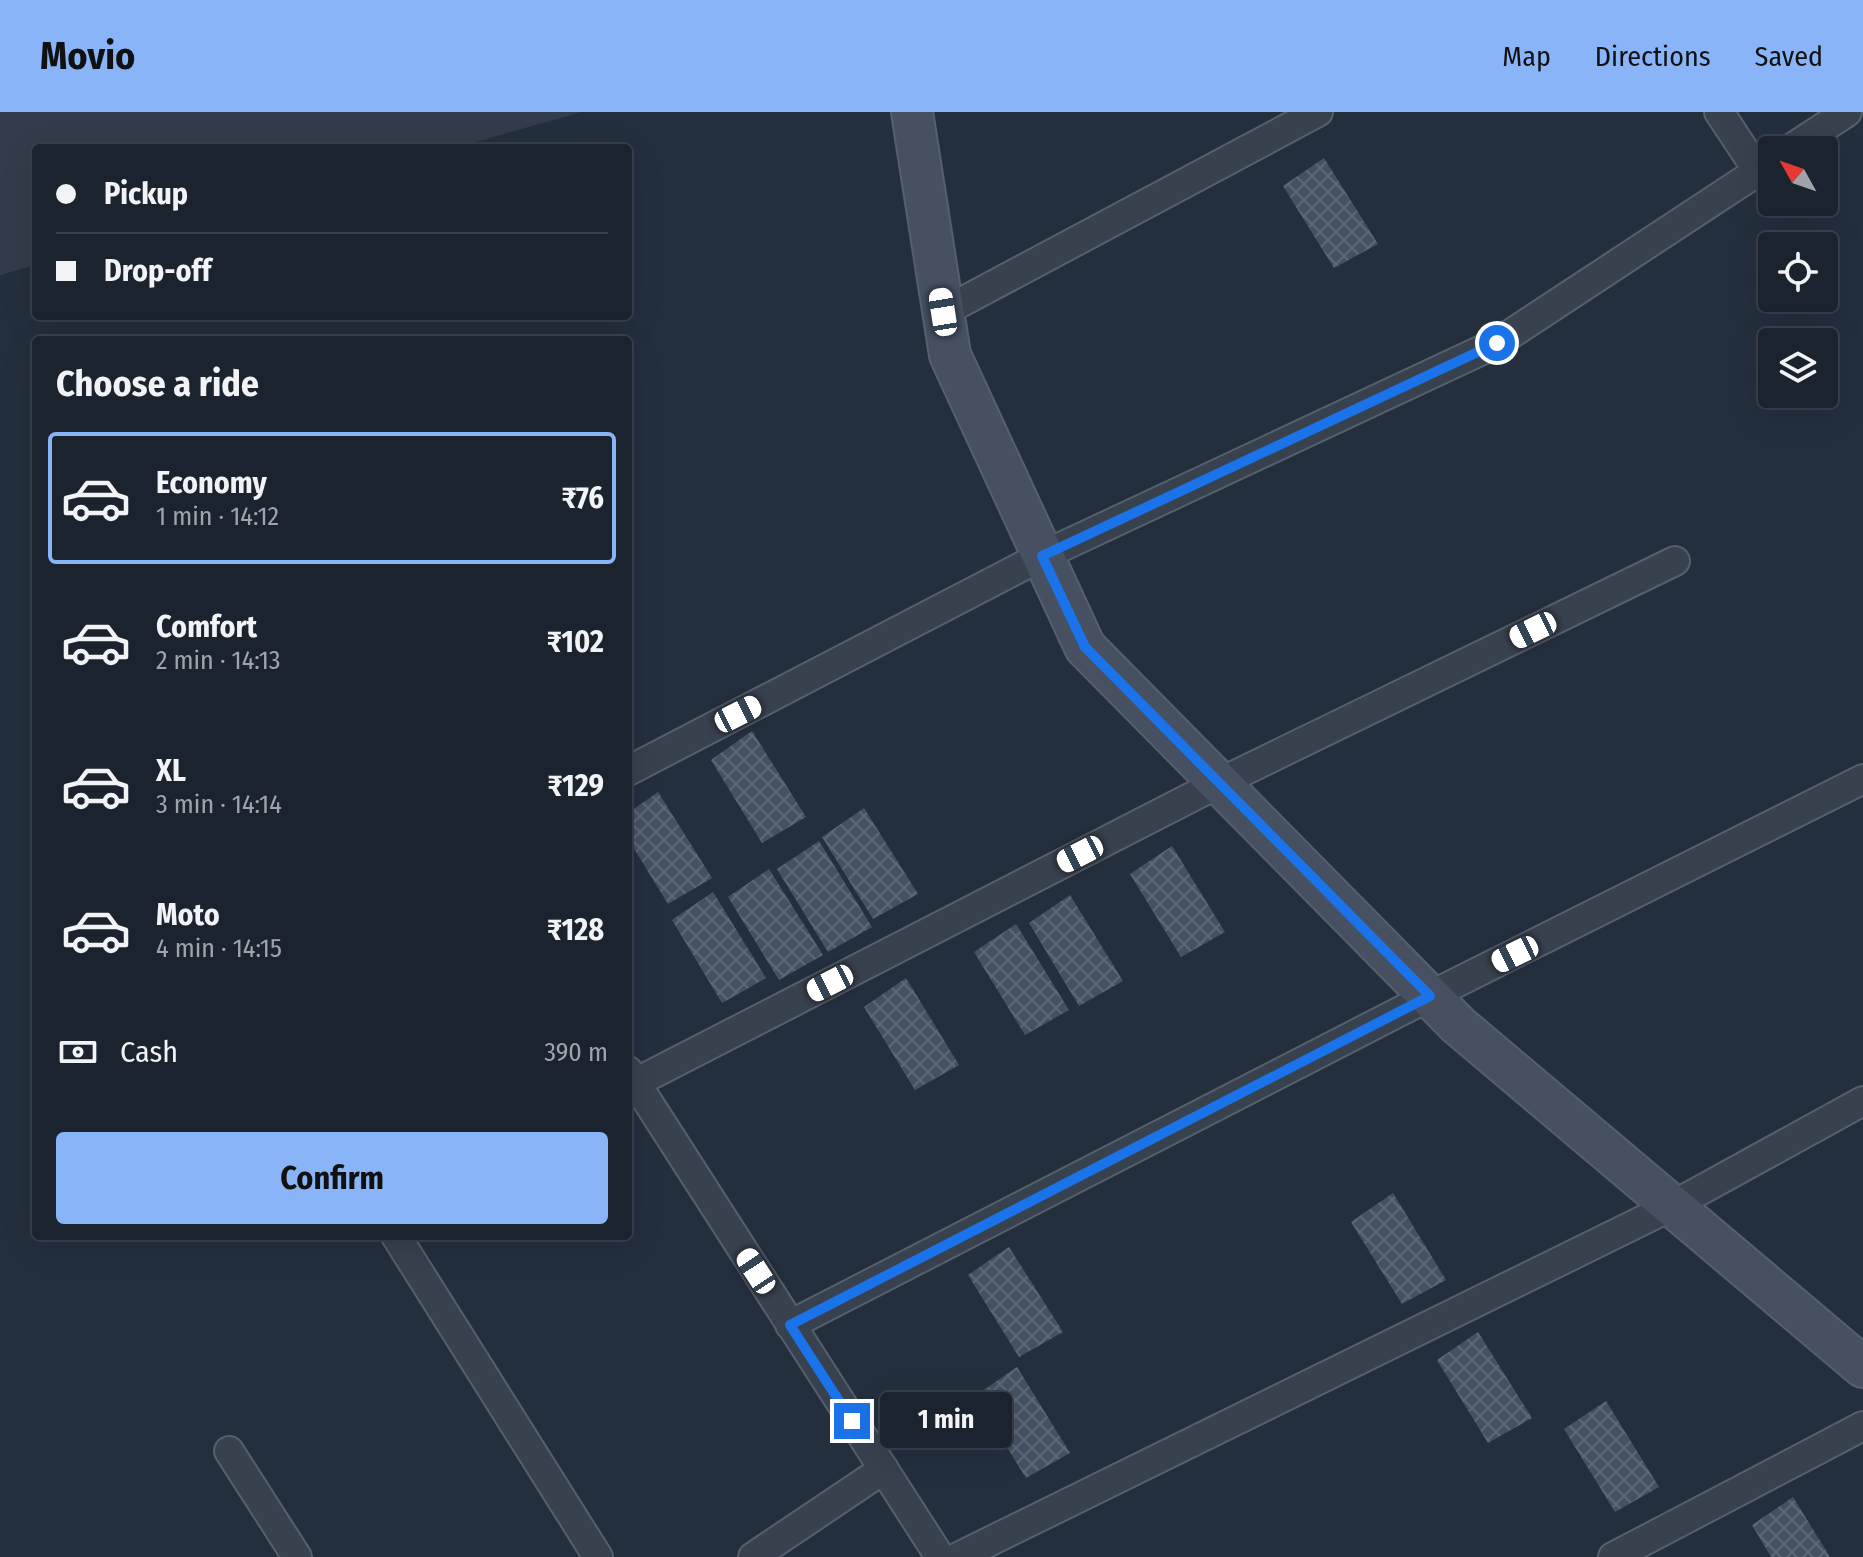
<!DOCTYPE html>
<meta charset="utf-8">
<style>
:root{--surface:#1b232e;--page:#282f3a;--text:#f1f3f6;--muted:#a0a4aa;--line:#39404a;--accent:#8ab4f8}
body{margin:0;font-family:"Fira Sans Condensed",sans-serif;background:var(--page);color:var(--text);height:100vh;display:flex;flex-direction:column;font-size:30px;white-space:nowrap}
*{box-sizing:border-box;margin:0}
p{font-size:26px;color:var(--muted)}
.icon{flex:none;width:44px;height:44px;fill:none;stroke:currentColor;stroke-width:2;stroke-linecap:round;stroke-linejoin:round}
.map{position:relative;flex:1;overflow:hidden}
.details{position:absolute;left:32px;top:224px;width:600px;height:904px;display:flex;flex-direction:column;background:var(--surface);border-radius:8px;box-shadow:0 8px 32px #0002,0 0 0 2px var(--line)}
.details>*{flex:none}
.banner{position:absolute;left:32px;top:32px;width:600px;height:176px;border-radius:8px;box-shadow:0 8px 32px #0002,0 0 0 2px var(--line);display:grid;align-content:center;height:176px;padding:0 24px;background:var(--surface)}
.needle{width:52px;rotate:310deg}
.controls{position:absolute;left:1758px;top:24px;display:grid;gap:16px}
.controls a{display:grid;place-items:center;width:80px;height:80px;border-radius:8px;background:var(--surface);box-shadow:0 8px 32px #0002,0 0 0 2px var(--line);font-size:40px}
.end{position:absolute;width:36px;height:36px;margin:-18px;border:10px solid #1a73e8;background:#fff;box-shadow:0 0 0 4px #fff}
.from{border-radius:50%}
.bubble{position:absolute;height:56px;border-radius:8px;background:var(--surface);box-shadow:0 8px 32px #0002,0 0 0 2px var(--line);font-size:26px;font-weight:700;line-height:56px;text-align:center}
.car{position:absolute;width:24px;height:48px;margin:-24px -12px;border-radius:10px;box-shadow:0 0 6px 2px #0007;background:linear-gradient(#fff 24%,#345 0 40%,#fff 0 76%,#345 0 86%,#fff 0)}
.banner b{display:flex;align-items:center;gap:28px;height:76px;font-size:30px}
.banner b+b{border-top:2px solid var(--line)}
.banner i{width:20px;height:20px;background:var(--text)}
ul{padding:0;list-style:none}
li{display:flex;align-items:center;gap:24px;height:132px;margin:0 16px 12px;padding:0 8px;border:4px solid transparent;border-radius:8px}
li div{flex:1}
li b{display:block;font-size:30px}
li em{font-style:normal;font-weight:700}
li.active{border-color:var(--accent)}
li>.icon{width:72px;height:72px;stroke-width:1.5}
h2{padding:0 24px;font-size:36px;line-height:96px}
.pay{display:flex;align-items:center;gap:20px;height:88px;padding:0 24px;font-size:30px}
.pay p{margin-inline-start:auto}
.primary-button{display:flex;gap:16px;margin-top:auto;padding:16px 24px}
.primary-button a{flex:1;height:92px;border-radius:8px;background:var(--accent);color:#111;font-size:32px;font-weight:700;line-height:92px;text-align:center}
header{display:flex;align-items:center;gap:48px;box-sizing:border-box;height:112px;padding:0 40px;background:var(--accent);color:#111}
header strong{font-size:38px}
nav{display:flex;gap:44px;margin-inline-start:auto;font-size:28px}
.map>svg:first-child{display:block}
.airport{fill:#323c4b}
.building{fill:url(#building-cross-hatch)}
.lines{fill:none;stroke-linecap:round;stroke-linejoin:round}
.street-casing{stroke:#565f6c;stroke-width:32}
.secondary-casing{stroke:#565f6c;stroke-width:44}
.street{stroke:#38414e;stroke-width:28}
.secondary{stroke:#465061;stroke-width:40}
.route{stroke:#1a73e8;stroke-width:10}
</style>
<header>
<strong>Movio</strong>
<nav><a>Map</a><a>Directions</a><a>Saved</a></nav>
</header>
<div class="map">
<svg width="1863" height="1445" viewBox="0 0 1863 1445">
<defs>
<pattern id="building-cross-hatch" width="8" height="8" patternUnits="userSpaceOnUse" patternTransform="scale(2)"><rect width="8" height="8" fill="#455162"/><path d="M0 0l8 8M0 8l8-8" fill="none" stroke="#5d6877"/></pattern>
</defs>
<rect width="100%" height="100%" fill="#242f3e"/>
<path class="airport" d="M0 0H582L454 36H36V153L0 163Z"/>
<path class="building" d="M1324 46 1378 132 1334 156 1283 74Z
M752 619 806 705 762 731 711 648Z
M658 680 712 766 668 792 628 727V701Z
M864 696 918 782 873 807 822 725Z
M819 729 872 815 828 840 777 757Z
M1172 734 1225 820 1181 845 1130 762Z
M769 757 823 843 779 868 728 785Z
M713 780 766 866 722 891 672 808Z
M1070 783 1123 869 1079 894 1029 811Z
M1016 812 1069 898 1025 923 974 840Z
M906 866 959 953 915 978 864 895Z
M1393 1081 1446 1168 1402 1192 1351 1110Z
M1009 1135 1063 1220 1019 1245 968 1163Z
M1478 1220 1532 1306 1488 1331 1437 1248Z
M1017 1255 1070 1341 1026 1366 975 1284Z
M1606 1289 1659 1375 1615 1400 1564 1317Z
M1793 1385 1830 1445H1771L1752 1413Z"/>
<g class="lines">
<g class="street-casing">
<path id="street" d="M1719 0 1758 59
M1789 38 1847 0
M943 200 1318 0
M628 659 1042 444 1497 231 1772 50
M628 959 940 1445
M635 971 1219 671 1675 449
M396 1124 598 1445
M790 1213 1430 884 1863 667
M229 1339 297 1445
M753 1445 884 1357
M958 1445 1672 1094 1863 989
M1613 1445 1863 1314"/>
</g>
<g class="secondary-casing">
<path id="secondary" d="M912 0 950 243 1085 535 1458 913 1863 1255"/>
</g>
<use href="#street" class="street"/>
<use href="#secondary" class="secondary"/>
</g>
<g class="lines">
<path class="route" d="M852 1309 790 1213 1430 884 1085 535 1042 444 1497 231"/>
</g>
</svg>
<div class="controls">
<a><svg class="needle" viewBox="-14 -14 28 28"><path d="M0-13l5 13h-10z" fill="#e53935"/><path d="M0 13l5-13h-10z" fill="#a0a4aa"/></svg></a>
<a><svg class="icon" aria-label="locate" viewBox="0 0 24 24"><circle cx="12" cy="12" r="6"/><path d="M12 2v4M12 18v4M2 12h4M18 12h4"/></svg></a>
<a><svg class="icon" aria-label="layers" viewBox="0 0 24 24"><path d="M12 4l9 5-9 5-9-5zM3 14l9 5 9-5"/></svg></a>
</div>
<i class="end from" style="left:1497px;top:231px"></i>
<i class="end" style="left:852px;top:1309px"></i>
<div class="bubble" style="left:880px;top:1280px;width:132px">1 min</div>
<i class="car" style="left:943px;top:200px;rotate:351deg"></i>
<i class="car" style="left:1533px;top:518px;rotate:244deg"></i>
<i class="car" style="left:738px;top:602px;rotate:63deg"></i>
<i class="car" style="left:1080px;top:742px;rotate:243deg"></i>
<i class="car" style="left:1515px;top:842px;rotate:244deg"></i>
<i class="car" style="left:830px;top:871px;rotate:243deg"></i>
<i class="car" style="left:756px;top:1159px;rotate:327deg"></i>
<div class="banner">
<b><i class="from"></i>Pickup</b>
<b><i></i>Drop-off</b>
</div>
<section class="details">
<h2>Choose a ride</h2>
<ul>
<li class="active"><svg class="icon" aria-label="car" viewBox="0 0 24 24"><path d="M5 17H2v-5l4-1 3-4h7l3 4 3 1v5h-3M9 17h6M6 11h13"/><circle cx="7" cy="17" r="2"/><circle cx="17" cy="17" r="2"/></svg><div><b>Economy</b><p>1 min · 14:12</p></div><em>₹76</em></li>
<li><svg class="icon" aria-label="car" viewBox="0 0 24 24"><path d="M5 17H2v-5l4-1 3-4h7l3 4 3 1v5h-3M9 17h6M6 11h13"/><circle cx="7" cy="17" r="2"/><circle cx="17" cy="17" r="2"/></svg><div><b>Comfort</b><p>2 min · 14:13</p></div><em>₹102</em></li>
<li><svg class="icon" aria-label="car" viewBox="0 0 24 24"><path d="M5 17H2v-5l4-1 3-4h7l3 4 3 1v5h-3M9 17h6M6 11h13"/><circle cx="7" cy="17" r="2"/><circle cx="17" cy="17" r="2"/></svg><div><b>XL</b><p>3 min · 14:14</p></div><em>₹129</em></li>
<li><svg class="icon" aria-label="car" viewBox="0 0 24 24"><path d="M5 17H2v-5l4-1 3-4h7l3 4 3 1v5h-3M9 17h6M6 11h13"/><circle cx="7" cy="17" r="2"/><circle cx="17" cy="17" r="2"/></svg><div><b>Moto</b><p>4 min · 14:15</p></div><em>₹128</em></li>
</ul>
<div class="pay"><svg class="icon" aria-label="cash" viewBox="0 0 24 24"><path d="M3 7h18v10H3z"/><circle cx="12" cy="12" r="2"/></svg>Cash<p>390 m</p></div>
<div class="primary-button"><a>Confirm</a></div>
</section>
</div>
